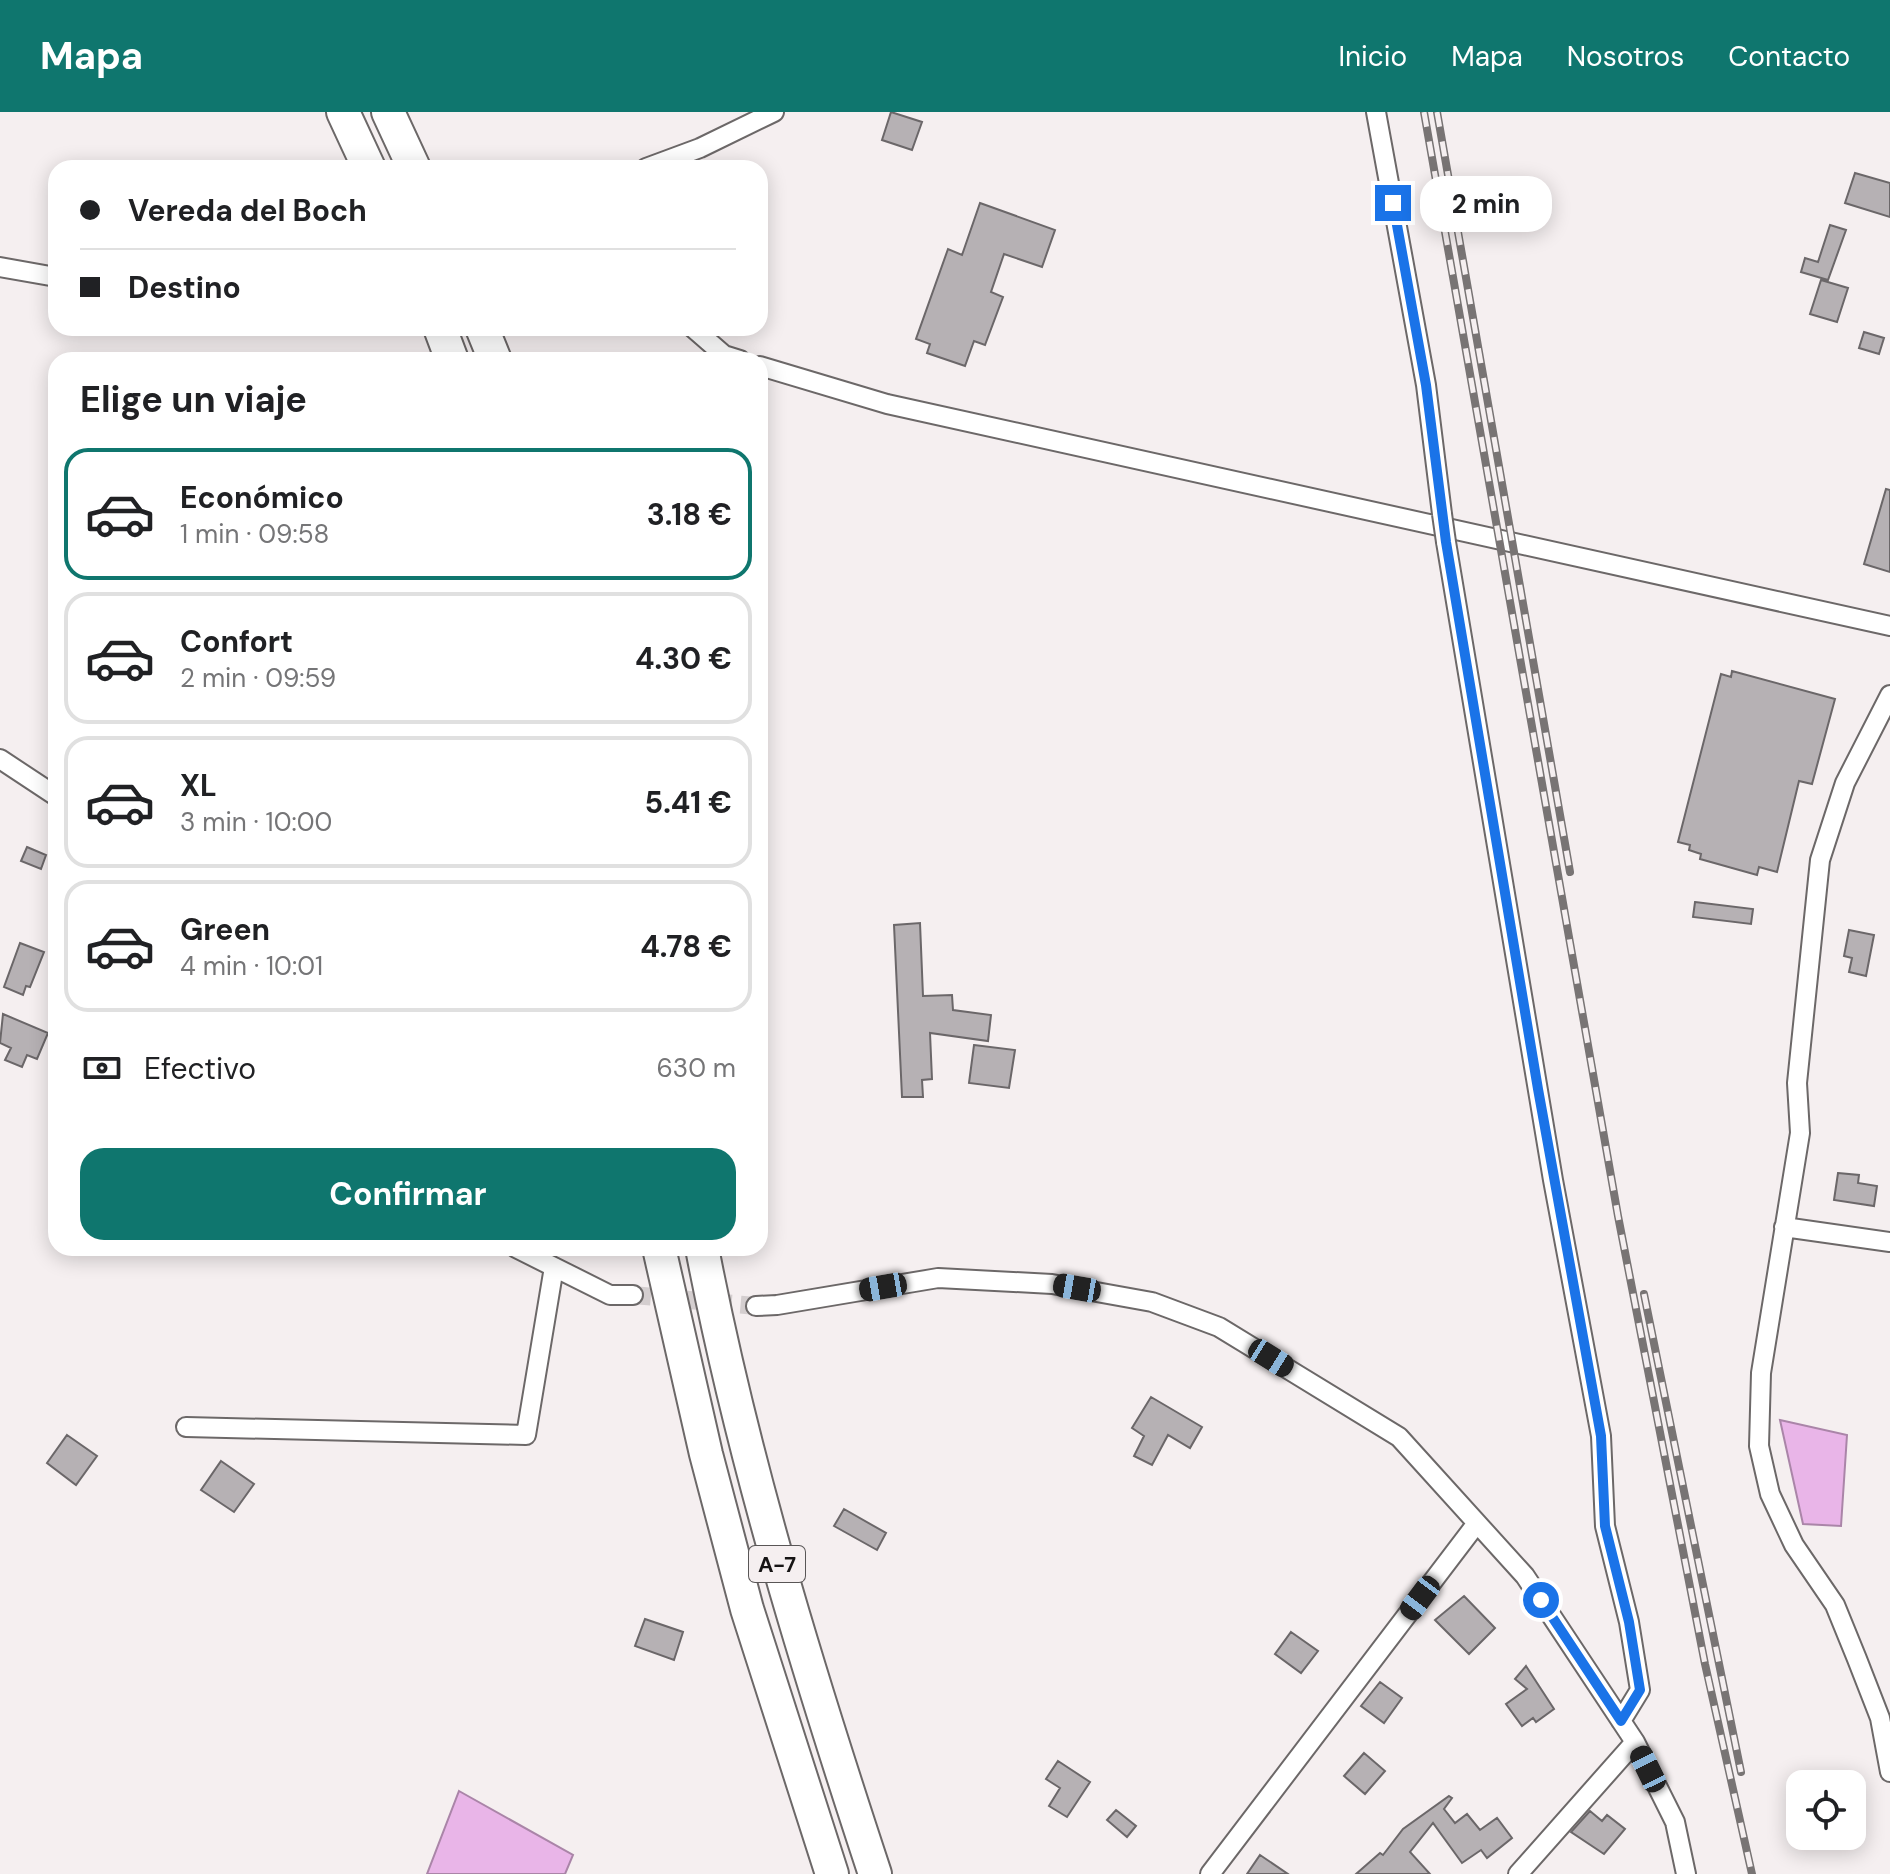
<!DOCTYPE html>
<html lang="es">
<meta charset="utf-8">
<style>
:root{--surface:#fff;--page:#f6f6f6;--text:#202124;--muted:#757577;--line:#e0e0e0;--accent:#0f766e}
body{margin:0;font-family:"DM Sans",sans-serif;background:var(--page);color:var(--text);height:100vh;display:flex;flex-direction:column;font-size:30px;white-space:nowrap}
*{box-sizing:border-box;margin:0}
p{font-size:26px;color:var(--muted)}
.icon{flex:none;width:44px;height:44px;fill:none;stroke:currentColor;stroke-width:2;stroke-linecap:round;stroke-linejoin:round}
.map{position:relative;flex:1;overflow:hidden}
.drawer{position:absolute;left:48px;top:240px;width:720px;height:904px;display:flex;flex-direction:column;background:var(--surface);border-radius:24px;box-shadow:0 4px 20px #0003}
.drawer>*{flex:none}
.top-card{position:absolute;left:48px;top:48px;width:720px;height:176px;border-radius:24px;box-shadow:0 4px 20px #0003;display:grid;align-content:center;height:176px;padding:0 32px;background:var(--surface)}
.fabs{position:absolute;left:1786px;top:1658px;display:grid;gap:16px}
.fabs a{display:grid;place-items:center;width:80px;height:80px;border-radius:16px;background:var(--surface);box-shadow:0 4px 20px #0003;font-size:40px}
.end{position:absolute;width:36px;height:36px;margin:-18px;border:10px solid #1a73e8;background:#fff;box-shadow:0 0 0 4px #fff}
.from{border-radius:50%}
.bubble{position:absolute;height:56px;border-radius:24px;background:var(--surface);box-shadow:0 4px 20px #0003;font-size:26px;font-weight:700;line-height:56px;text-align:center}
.car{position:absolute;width:24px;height:48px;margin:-24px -12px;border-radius:10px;box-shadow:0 0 6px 2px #0007;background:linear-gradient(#222 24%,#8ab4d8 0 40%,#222 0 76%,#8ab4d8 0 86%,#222 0)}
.top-card b{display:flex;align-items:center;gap:28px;height:76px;font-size:30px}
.top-card b+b{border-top:2px solid var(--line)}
.top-card i{width:20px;height:20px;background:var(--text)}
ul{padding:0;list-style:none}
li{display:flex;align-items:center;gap:24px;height:132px;margin:0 16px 12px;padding:0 16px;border:4px solid var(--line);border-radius:24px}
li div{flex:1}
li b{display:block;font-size:30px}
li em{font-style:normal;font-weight:700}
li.selected{border-color:var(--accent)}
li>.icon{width:72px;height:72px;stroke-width:1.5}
h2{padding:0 32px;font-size:36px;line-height:96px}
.pay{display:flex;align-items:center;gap:20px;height:88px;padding:0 32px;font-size:30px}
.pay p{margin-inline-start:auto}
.primary-button{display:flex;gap:16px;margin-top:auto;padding:16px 32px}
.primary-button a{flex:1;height:92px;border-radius:24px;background:var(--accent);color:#fff;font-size:32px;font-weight:700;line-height:92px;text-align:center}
header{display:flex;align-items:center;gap:48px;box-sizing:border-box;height:112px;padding:0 40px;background:var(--accent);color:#fff}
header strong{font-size:38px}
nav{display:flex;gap:44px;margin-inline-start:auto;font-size:28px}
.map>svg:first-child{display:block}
.water{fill:#e9b5e8;stroke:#aa85a8;stroke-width:2}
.building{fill:#b6b1b4;stroke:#6b6769;stroke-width:2}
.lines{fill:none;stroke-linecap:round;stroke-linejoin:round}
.street-tunnel{stroke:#d4cecf;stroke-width:18;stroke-dasharray:18 9;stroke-linecap:butt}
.street-casing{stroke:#6c6868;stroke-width:22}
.highway-casing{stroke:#6c6868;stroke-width:36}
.street{stroke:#fff;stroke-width:18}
.highway{stroke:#fff;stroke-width:32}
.rail-casing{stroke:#787474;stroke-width:8}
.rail{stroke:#f5eff0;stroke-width:5;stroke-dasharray:15;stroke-linecap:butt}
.street-bridge-casing{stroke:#6c6868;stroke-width:22;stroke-linecap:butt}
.street-bridge{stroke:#fff;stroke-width:18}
.route{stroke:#1a73e8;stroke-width:10}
.labels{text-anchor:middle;stroke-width:6;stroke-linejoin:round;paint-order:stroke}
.shield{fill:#f5eff0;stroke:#595656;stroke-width:2}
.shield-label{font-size:22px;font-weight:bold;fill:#161414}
</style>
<header>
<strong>Mapa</strong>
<nav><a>Inicio</a><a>Mapa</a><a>Nosotros</a><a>Contacto</a></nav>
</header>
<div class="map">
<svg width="1890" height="1762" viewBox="0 0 1890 1762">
<rect width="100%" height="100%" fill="#f5eff0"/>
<path class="water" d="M1780 1308 1847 1323 1841 1414 1803 1412Z
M459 1679 573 1743 565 1762H427Z"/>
<path class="building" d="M891 0 922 10 912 38 882 28Z
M1855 61 1890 71V105L1845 91Z
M980 91 1055 118 1042 155 1004 142 991 180 1003 185 985 233 974 229 965 254 927 241 930 232 916 227 948 137 962 143Z
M1830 113 1846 118 1828 168 1801 160 1805 146 1818 150Z
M1821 168 1848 176 1837 210 1810 202Z
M1864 220 1884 226 1879 242 1859 236Z
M1886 377 1890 378V460L1864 452Z
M1732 559 1835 587 1812 672 1799 669 1777 760 1759 755 1757 763 1700 747 1701 742 1689 738 1690 733 1678 730 1721 562 1731 565Z
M27 735 46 743 41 757 21 749Z
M1695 790 1753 797 1751 812 1693 805Z
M920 811 923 884 952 883 953 898 991 903 988 929 930 921 932 967 922 968 923 985H902L894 813Z
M1849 818 1874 823 1866 864 1849 860 1852 846 1844 844Z
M20 831 44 840 30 875 26 874 23 883 4 875Z
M3 902 48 921 37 947 27 943 22 955 5 948 11 936 0 931Z
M974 933 1015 938 1009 976 969 971Z
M1838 1061 1859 1063 1858 1071 1877 1074 1874 1094 1834 1088Z
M1151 1285 1202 1315 1190 1336 1168 1323 1152 1353 1134 1344 1144 1324 1132 1316Z
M67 1323 97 1344 76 1373 47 1351Z
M221 1349 254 1372 234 1400 201 1378Z
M844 1397 886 1421 877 1438 834 1414Z
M1464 1484 1495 1516 1469 1542 1435 1508Z
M645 1507 683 1520 674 1548 635 1534Z
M1291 1520 1318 1539 1301 1561 1275 1542Z
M1526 1554 1554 1597 1536 1610 1533 1606 1522 1614 1506 1592 1527 1577 1515 1567Z
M1380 1570 1402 1586 1384 1611 1361 1594Z
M1364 1641 1385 1659 1365 1682 1344 1664Z
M1058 1649 1090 1670 1067 1705 1049 1694 1060 1676 1046 1667Z
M1449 1684 1452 1686 1444 1697 1455 1711 1467 1702 1480 1718 1497 1706 1512 1726 1487 1746 1481 1738 1462 1751 1433 1711 1410 1740 1430 1762H1356L1380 1741 1383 1743 1403 1717Z
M1116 1698 1136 1714 1127 1725 1107 1708Z
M1590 1699 1602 1709 1607 1703 1625 1717 1604 1742 1571 1720Z
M1260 1743 1288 1762H1247Z"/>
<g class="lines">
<path class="street-tunnel" d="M633 1183 756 1194"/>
<g class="street-casing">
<path id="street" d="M1376 0 1426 273 1442 402
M646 56 700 36 774 0
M0 155 56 165
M693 216 724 243 740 248
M760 254 887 292 1890 514
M1446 430 1553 1068 1601 1324 1605 1414 1629 1510 1640 1578 1621 1609
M1890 583 1845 671 1820 748 1797 971 1800 1021 1761 1261 1759 1334 1770 1382 1794 1433 1835 1493 1857 1547 1880 1606 1890 1660
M0 647 56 684
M1784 1115 1890 1130
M516 1136 610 1183H633
M756 1194 777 1193 938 1166 1052 1172 1152 1190 1219 1215 1399 1325 1525 1464 1635 1630 1675 1710 1686 1762
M186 1315 526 1323 554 1155
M1210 1762 1477 1411
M1518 1762 1635 1630"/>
</g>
<g class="highway-casing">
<path id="highway" d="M343 0 369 56
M388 0 414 56
M440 216 452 248
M482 216 495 248
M659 1136 706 1342 747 1497 832 1762
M702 1136C743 1349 807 1556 875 1762"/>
</g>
<use href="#street" class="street"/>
<use href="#highway" class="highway"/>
<g class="rail-casing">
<path id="rail" d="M1424 0 1618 1104 1705 1552 1752 1762
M1437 0 1570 760
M1644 1182 1741 1660"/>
</g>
<use href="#rail" class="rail"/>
<g class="street-bridge-casing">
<path id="street-bridge" d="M1442 402 1446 430"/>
</g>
<use href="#street-bridge" class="street-bridge"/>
</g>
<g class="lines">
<path class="route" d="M1393 91 1426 273 1446 430 1538 977 1601 1324 1605 1414 1629 1510 1640 1578 1621 1609 1541 1488"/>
</g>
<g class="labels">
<rect class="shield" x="749" y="1434" width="56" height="36" rx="6"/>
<g class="shield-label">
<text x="777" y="1460">A-7</text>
</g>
</g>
</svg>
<div class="fabs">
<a><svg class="icon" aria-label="locate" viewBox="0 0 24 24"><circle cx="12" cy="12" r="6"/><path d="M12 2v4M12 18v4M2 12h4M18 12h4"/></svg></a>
</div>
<i class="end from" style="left:1541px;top:1488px"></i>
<i class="end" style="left:1393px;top:91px"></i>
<div class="bubble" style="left:1420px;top:64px;width:132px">2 min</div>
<i class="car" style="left:883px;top:1175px;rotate:260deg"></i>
<i class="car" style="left:1077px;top:1176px;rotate:280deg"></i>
<i class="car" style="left:1271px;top:1246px;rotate:122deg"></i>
<i class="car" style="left:1420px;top:1486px;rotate:217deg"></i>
<i class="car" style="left:1648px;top:1657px;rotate:334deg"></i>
<div class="top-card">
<b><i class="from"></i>Vereda del Boch</b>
<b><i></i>Destino</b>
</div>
<section class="drawer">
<h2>Elige un viaje</h2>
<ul>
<li class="selected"><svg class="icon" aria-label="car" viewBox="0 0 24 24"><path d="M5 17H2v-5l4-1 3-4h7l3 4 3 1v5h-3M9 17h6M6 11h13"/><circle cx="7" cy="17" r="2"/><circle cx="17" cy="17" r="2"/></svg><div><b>Económico</b><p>1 min · 09:58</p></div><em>3.18 €</em></li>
<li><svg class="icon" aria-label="car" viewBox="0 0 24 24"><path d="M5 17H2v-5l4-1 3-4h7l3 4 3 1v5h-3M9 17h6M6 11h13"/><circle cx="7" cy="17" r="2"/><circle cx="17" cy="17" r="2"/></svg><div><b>Confort</b><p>2 min · 09:59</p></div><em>4.30 €</em></li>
<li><svg class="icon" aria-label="car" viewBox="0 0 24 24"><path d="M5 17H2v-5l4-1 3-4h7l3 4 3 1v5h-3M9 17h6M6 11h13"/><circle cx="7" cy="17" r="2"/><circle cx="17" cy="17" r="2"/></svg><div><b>XL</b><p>3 min · 10:00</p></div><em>5.41 €</em></li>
<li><svg class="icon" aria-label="car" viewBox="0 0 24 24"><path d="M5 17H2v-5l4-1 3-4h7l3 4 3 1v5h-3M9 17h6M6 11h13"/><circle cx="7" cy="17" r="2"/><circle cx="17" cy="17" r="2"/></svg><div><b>Green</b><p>4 min · 10:01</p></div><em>4.78 €</em></li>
</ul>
<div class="pay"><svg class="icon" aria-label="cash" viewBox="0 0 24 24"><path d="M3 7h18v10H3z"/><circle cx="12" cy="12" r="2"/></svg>Efectivo<p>630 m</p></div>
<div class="primary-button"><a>Confirmar</a></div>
</section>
</div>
